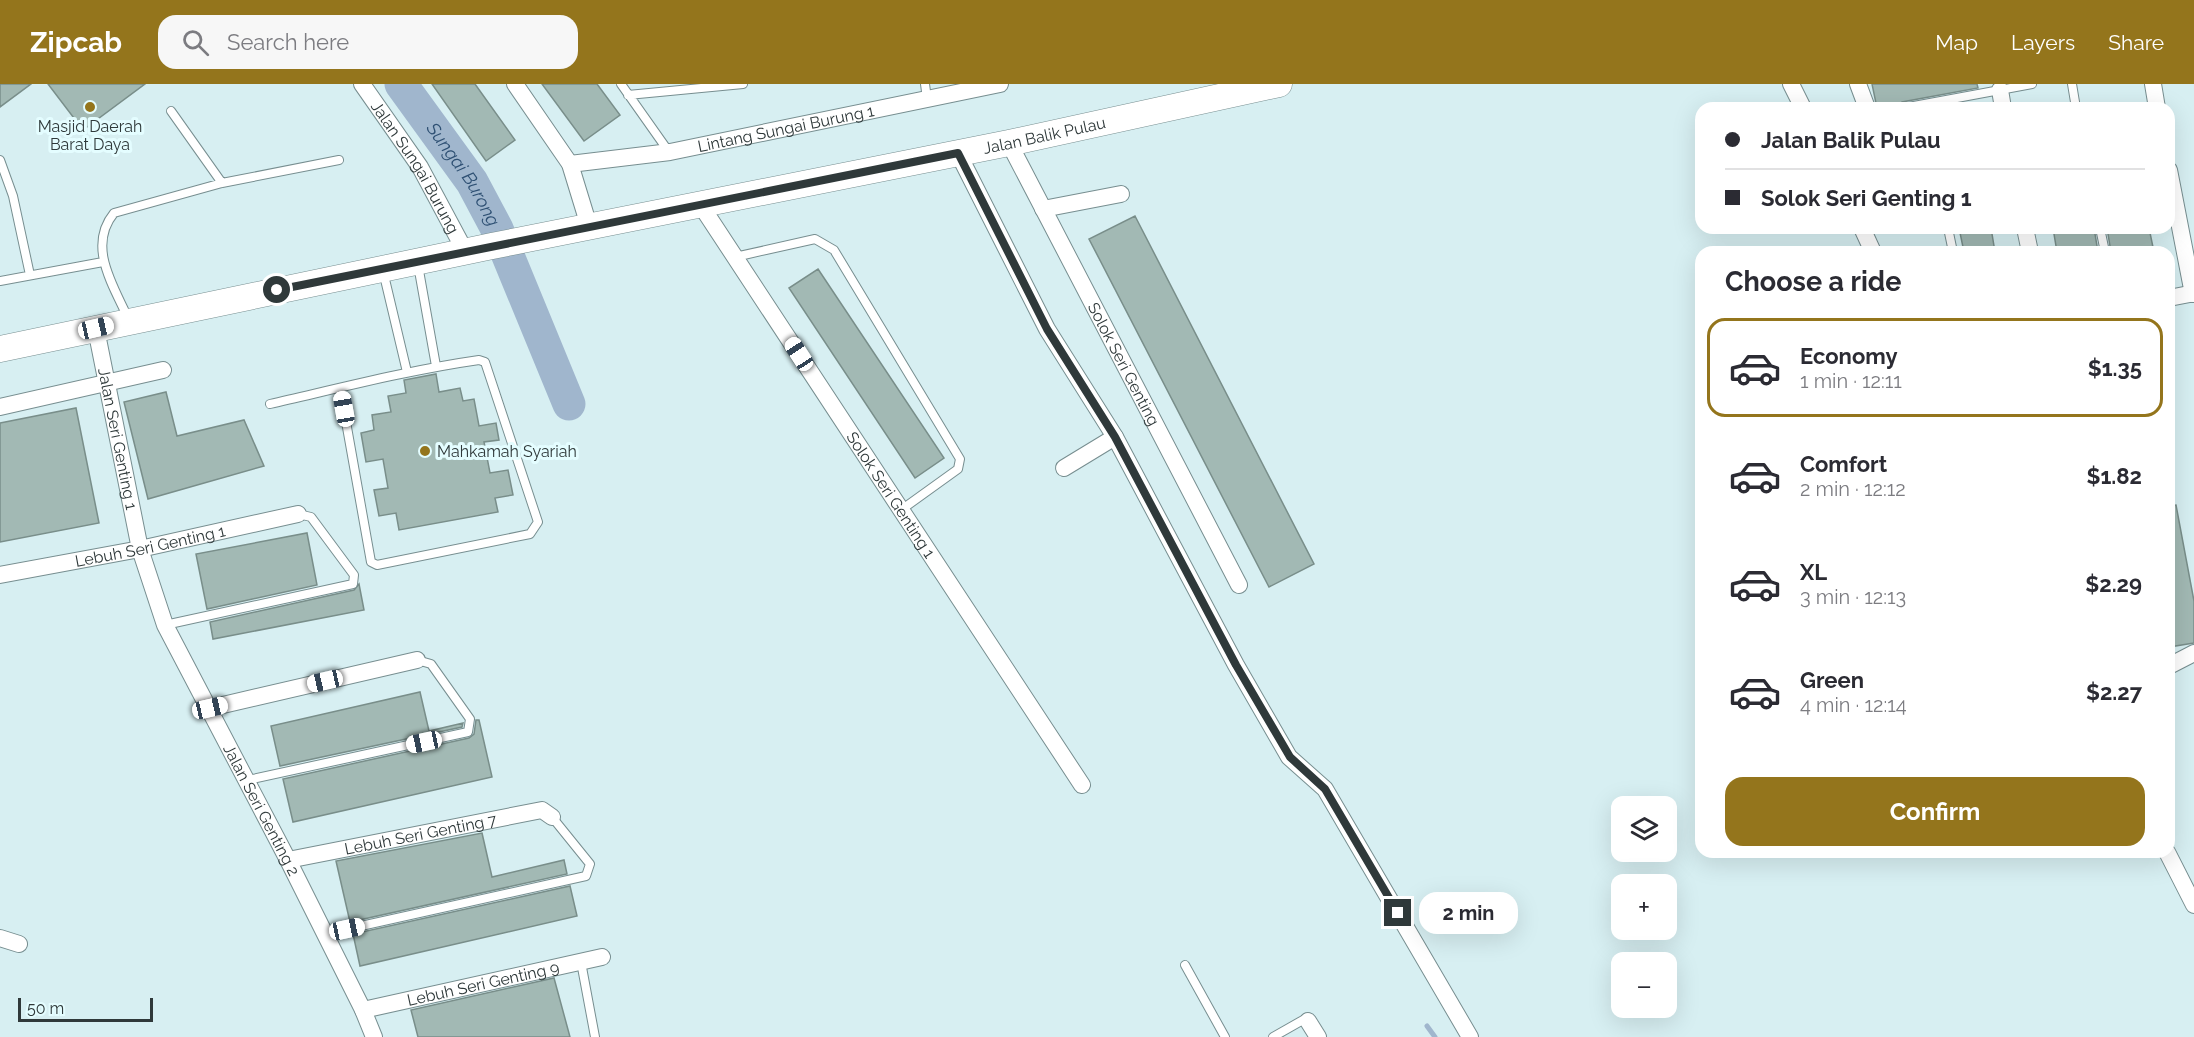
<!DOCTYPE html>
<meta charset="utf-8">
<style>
:root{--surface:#fff;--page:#f7f7f7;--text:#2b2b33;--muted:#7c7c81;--line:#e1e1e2;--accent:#94751c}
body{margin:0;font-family:Raleway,sans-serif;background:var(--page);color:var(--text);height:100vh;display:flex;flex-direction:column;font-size:22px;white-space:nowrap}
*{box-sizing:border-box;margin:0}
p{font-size:20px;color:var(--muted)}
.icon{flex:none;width:33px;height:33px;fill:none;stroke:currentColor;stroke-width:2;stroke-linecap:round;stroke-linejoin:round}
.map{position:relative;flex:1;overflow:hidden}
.side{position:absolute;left:1695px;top:162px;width:480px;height:612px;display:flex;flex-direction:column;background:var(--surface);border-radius:18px;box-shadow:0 6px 24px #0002}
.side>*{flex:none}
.hud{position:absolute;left:1695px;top:18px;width:480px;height:132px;border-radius:18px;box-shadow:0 6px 24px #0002;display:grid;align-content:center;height:132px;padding:0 30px;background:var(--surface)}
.fabs{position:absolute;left:1611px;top:712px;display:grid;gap:12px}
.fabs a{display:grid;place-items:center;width:66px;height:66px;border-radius:12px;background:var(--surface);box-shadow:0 6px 24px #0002;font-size:30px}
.scale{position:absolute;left:18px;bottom:15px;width:135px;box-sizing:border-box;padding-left:6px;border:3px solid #2f393a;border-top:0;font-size:16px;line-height:21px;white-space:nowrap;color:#2f393a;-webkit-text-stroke:4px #e4fdff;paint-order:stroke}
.end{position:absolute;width:27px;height:27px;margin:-14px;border:8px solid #2f393a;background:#fff;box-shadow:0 0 0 3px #fff}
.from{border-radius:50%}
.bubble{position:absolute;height:42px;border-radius:18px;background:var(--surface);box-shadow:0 6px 24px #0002;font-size:20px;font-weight:700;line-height:42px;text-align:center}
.car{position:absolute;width:18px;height:36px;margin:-18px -9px;border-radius:8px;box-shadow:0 0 4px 2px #0007;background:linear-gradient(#fff 24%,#345 0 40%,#fff 0 76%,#345 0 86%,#fff 0)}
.hud b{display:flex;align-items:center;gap:21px;height:57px;font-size:22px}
.hud b+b{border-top:2px solid var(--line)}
.hud i{width:15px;height:15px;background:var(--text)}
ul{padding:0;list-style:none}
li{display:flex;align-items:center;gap:18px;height:99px;margin:0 12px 9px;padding:0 18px;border:3px solid transparent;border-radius:18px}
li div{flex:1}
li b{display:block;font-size:22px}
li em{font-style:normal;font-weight:700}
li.on{border-color:var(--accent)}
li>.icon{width:54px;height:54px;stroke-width:1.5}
h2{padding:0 30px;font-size:27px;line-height:72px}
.cta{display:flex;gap:12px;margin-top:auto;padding:12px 30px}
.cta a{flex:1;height:69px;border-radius:18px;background:var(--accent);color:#fff;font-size:24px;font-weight:700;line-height:69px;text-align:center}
header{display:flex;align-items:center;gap:36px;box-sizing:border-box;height:84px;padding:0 30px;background:var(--accent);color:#fff}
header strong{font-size:28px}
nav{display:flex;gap:33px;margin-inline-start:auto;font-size:21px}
.search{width:420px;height:54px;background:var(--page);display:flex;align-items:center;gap:15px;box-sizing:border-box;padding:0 21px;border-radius:18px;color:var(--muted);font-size:22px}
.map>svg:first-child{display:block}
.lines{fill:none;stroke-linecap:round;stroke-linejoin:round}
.stream{stroke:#a0b6cd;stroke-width:5}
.river{stroke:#a0b6cd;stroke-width:33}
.building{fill:#a2b9b4;stroke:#798e8a;stroke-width:1.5}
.lane-casing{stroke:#778e90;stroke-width:10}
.street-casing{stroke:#778e90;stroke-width:18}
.primary-casing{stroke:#778e90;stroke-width:27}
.lane{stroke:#fff;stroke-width:8}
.street{stroke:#fff;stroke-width:16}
.primary{stroke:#fff;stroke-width:26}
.route{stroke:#2f393a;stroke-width:8}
.poi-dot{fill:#94751c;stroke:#e4fdff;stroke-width:2}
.labels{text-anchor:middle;stroke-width:6;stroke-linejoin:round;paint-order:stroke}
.poi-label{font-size:16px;fill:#2f393a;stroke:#e4fdff}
.street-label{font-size:16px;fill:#2f393a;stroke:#e4fdff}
.water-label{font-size:18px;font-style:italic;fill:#2e5073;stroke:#e4fdff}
</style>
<header>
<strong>Zipcab</strong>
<div class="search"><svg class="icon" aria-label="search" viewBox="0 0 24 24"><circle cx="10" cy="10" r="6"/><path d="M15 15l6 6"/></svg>Search here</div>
<nav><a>Map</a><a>Layers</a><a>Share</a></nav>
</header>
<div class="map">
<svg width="2194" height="953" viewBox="0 0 2194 953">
<rect width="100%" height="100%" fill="#d7eff2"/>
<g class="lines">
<path class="stream" d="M1427 942 1435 953"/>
<path class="river" id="s1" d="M401 0 472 98 497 145 569 320"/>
</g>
<path class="building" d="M0 0H31L0 23Z
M48 0H145L83 46Z
M432 0H475L515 56 486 77Z
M542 0H597L620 31 584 57Z
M1872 0H1977L1978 4 1902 18 1897 23 1877 24Z
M1135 132 1314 480 1269 503 1089 155Z
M1959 144H1991L1995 168H1964Z
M2053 144H2094L2098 168H2057Z
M2107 144H2149L2154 168H2111Z
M818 185 944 374 915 394 789 204Z
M436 290 439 308 460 304 463 317 474 315 479 342 496 339 499 356 484 358 490 389 508 386 513 411 495 414 498 428 399 446 396 429 379 432 374 406 388 404 383 375 366 378 361 349 374 346 372 331 391 328 388 312 406 309 404 296Z
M166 308 177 352 244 336 264 382 148 415 124 318Z
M76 324 99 439 0 458V339Z
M2176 421 2194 517V559L2169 563V422Z
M307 449 317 501 207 525 196 470Z
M359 500 364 526 213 555 210 538 354 506Z
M420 608 429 647 463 639 462 643 280 682 271 642Z
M476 636H479L492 693 293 738 283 695 469 654 474 650Z
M482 749 492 793 564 776 567 790 350 838 336 777Z
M570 802 577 832 360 882 353 850Z
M554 894 570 953H418L411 926Z"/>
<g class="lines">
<g class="lane-casing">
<path id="lane" d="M621 0 669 68
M925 0 927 15
M2072 0 2076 24
M628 11 743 0
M1903 24 2032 0
M171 27 222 99
M0 76 13 112 30 191
M1948 144 1953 168
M2100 144 2105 168
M735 173 815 155 834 166 960 375 958 385 901 426
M418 181 436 282
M383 187 407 288
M0 197 103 178
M128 234C113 201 87 162 114 129L222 99 339 76
M270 320C340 304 409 286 479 276L485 278 538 438 530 450 377 481 371 478 340 304
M165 541 353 500 354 491 311 433 298 430
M248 696 468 648 470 635 431 580 417 576
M325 850 586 792 590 780 552 733
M581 878 595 953
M1185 881 1225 953
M1273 953 1303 936 1308 937"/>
</g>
<g class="street-casing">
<g id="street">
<path id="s2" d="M362 0 420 83 465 167"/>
<path d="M515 0 570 80 589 142"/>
<path d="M1791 0 1803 24"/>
<path d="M1858 0 1867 24"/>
<path d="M2153 0 2157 24"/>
<path d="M2000 6 2003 24"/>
<path id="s3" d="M1009 59 1239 501"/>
<path d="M958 69 1047 245 1115 353 1236 581 1289 673 1325 705 1470 953"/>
<path id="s4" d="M570 80 670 68 1000 0"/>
<path d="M2169 86 2193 210"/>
<path id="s5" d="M700 120 1082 701"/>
<path d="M1043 125 1121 110"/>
<path d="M1862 144 1873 168"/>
<path d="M2025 144 2030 168"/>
<path d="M2169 214 2194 209"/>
<path id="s6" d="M96 245 140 465 165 541 288 776 363 926 374 953"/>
<path d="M0 323 163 286"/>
<path d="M1064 384 1115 353"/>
<path id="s7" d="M0 491 140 465 298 430"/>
<path d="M2169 582 2194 569"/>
<path d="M210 624 417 576"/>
<path d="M2167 768 2194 821"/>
<path id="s8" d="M288 776 542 726 552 733"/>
<path d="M0 854 19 860"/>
<path id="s9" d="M363 926 602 873"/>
<path d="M1308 937 1318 953"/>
</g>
</g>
<g class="primary-casing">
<g id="primary">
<path id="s10" d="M0 265 492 162 1009 59 1279 0"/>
</g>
</g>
<use href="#lane" class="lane"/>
<use href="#street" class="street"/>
<use href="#primary" class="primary"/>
</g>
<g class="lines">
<path class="route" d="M277 206 958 69 1047 245 1115 353 1236 581 1290 673 1325 705 1398 829"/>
</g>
<g class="poi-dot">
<circle cx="90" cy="23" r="6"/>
<circle cx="425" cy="367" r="6"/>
</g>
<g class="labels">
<g class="poi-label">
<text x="90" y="48">Masjid Daerah<tspan x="90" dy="18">Barat Daya</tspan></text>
<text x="437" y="373" text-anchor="start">Mahkamah Syariah</text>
</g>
<g class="street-label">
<text dy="6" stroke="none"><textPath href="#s4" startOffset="219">Lintang Sungai Burung 1</textPath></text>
<text dy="6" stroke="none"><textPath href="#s10" startOffset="1066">Jalan Balik Pulau</textPath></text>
<text dy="6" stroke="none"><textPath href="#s2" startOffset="99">Jalan Sungai Burung</textPath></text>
<text dy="6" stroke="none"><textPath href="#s3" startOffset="249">Solok Seri Genting</textPath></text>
<text dy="6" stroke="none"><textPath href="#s6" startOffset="112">Jalan Seri Genting 1</textPath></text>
<text dy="6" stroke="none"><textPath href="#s5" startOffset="348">Solok Seri Genting 1</textPath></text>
<text dy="6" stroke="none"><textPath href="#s7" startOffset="153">Lebuh Seri Genting 1</textPath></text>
<text dy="6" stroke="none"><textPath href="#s6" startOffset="513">Jalan Seri Genting 2</textPath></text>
<text dy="6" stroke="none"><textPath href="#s8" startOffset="135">Lebuh Seri Genting 7</textPath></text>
<text dy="6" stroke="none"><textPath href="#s9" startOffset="123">Lebuh Seri Genting 9</textPath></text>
</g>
<g class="water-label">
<text dy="6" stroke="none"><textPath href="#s1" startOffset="110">Sungai Burong</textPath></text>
</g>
</g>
</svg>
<div class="fabs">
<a><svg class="icon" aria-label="layers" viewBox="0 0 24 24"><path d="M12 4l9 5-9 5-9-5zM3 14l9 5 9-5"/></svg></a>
<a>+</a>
<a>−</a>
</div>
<div class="scale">50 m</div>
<i class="end from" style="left:277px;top:206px"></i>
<i class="end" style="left:1398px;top:829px"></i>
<div class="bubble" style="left:1419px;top:808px;width:99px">2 min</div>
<i class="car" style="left:96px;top:244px;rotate:77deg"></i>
<i class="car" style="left:799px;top:270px;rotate:327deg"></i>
<i class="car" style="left:344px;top:325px;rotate:350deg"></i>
<i class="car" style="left:325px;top:597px;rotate:257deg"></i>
<i class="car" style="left:210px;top:624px;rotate:77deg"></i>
<i class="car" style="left:424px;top:658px;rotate:258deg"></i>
<i class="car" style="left:347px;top:845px;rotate:78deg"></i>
<div class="hud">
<b><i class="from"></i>Jalan Balik Pulau</b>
<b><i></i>Solok Seri Genting 1</b>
</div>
<section class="side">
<h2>Choose a ride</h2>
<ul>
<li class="on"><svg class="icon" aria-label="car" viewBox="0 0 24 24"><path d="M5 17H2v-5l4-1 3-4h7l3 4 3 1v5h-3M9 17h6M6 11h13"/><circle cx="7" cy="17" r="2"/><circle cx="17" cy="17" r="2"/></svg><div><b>Economy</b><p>1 min · 12:11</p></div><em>$1.35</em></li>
<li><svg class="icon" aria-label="car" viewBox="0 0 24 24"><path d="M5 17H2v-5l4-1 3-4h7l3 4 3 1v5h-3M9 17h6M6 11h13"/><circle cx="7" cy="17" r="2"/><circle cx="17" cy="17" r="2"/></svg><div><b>Comfort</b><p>2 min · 12:12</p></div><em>$1.82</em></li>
<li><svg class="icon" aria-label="car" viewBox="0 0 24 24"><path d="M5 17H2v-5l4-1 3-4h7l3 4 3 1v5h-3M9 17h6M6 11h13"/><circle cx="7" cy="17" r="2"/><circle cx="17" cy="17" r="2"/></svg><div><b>XL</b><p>3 min · 12:13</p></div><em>$2.29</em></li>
<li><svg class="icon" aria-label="car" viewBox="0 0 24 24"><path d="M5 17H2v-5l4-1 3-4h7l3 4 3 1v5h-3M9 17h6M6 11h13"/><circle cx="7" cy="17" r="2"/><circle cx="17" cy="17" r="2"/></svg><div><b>Green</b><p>4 min · 12:14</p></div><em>$2.27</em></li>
</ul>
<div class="cta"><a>Confirm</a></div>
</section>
</div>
